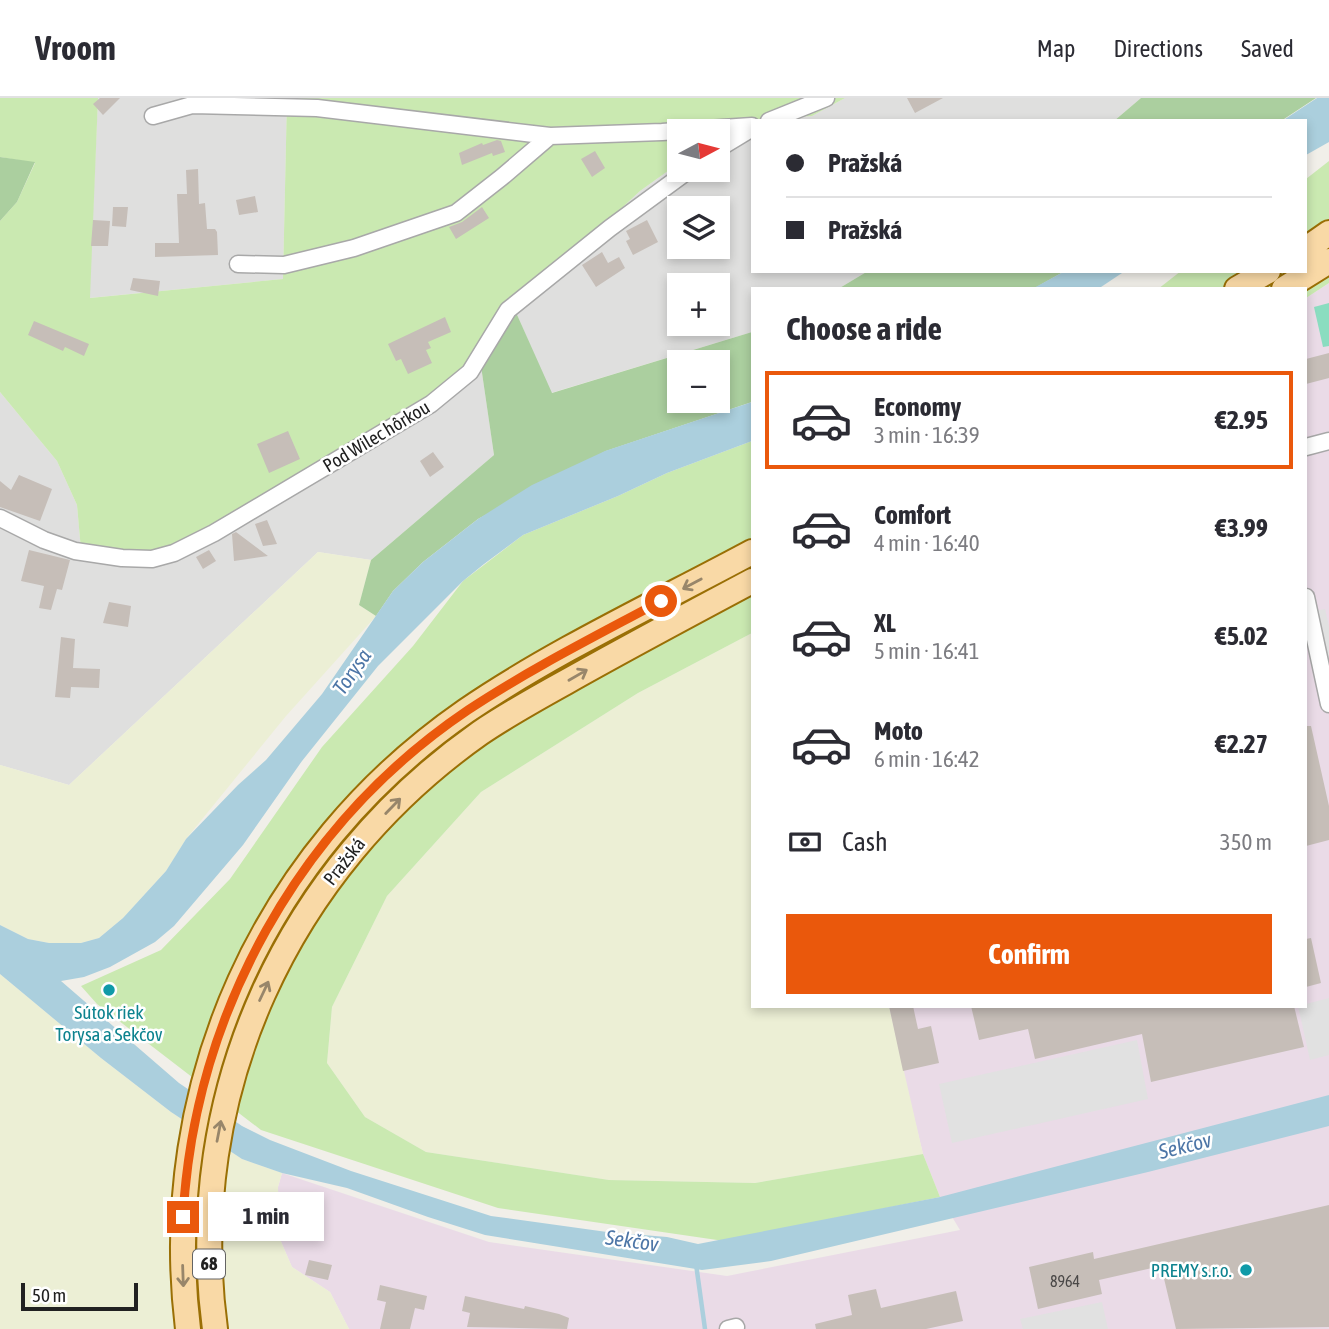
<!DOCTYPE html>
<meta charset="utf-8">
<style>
:root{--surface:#fff;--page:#f7f7f7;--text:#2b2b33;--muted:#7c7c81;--line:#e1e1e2;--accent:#ea580c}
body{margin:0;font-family:"Asap Condensed",sans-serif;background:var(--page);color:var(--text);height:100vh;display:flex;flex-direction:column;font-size:26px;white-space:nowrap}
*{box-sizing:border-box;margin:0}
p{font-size:23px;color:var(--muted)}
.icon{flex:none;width:38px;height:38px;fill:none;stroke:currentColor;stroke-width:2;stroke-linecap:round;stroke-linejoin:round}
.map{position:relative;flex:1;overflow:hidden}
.panel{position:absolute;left:751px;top:189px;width:556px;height:721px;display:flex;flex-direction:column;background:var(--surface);border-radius:0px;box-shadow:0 4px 10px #0003}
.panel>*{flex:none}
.guide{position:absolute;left:751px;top:21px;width:556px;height:154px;border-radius:0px;box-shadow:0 4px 10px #0003;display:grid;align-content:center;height:154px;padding:0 35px;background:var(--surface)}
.needle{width:46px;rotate:83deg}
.buttons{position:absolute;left:667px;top:21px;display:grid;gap:14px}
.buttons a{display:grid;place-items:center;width:63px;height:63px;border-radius:0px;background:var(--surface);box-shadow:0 4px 10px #0003;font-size:35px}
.scale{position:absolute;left:21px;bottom:18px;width:117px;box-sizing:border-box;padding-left:7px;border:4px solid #212121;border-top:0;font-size:19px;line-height:24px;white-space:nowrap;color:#212121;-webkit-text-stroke:5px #fff;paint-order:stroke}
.end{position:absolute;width:32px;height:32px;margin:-16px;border:9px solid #ea580c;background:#fff;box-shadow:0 0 0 4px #fff}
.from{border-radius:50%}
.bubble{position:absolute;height:49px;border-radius:0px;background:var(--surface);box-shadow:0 4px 10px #0003;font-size:23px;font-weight:700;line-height:49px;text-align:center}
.guide b{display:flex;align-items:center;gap:24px;height:66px;font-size:26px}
.guide b+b{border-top:2px solid var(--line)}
.guide i{width:18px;height:18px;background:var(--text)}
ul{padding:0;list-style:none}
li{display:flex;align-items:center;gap:21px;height:98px;margin:0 14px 10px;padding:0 21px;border:4px solid transparent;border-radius:0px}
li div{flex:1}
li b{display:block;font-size:26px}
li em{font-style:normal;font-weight:700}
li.current{border-color:var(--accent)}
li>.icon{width:63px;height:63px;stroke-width:1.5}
h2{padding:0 35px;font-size:32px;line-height:84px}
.pay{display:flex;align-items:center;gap:18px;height:77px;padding:0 35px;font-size:26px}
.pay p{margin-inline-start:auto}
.primary-button{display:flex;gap:14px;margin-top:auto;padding:14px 35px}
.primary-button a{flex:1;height:80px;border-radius:0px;background:var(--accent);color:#fff;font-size:28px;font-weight:700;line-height:80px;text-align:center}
header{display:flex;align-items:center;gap:42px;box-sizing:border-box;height:98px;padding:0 35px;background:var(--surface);border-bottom:2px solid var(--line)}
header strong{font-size:33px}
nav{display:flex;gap:38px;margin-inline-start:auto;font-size:24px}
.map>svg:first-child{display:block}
.residential{fill:#dfdfde;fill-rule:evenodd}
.industrial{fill:#eadbe7}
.farmland{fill:#ecefd5}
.grass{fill:#cae9b1}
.forest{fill:#abcf9f;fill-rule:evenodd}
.pitch{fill:#8addc0}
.parking{fill:#e1e1e1}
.water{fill:#abcfdd}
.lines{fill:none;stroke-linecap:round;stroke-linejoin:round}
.stream{stroke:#abcfdd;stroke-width:4.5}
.building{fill:#c6beb8}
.minor-casing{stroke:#a8a8a8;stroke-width:19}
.primary-casing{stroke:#9a6f05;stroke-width:28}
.minor{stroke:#fff;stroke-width:16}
.primary{stroke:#f9d9a6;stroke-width:24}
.oneway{stroke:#98866a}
.route{stroke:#ea580c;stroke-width:9}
.culture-dot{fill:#0f9aa8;stroke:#fff;stroke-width:2.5}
.labels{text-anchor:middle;stroke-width:5;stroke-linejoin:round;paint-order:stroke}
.number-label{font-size:16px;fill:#4a4847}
.shield{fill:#fff;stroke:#646464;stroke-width:2}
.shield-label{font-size:18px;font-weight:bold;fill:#212121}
.street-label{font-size:19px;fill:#212121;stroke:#fff}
.culture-label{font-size:19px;fill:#0d838f;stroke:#fff}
.water-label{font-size:21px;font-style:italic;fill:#4d76a7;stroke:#fff}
</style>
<header>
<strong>Vroom</strong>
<nav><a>Map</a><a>Directions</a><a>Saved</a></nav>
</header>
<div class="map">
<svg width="1329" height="1231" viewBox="0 0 1329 1231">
<rect width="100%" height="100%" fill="#f1efe9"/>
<path class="residential" d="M98 0H287L283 181 89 200Z
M845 0H1141L1114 23H757L812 18Z
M752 24V173H868L838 191H752V234L551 295 514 210 640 93 679 65V72H718V41L743 26ZM679 110H718V149H679ZM679 187H718V226H679Z
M481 268 494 357 371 462 318 454 69 687 0 667V294L57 363 77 407 81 452Z"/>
<path class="industrial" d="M1329 185V1231H349L330 1194 292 1169 279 1139 278 1089 282 1075 489 1144 727 1178 960 1132 940 1099 923 1056 887 908H1306V200Z"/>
<path class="farmland" d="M318 454 371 462 359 507 376 518 286 618 186 741 166 773 123 820 99 840 81 845H49L28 841 0 827V667L69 687Z
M752 535V908H889L923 1056 755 1085 609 1082 426 1054 365 1019 327 965 332 909 387 798 481 694 638 595Z
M0 876 101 960 171 1014 242 1061 282 1075 278 1089 279 1139 292 1169 330 1194 349 1231H0Z"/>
<path class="grass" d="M0 0H98L90 200 283 181 287 0H845L812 18 764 21 743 26 718 41V33H679V65L640 93 582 147 526 189 481 268 210 430 153 456 81 452 77 407 57 363 0 294V123L17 104 35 65 0 59Z
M1329 63V185L1306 200V191H1158L1181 173H1306V81Z
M752 343V535L638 595 481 694 387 798 332 909 327 965 365 1019 426 1054 609 1082 755 1085 923 1056 940 1099 724 1143 498 1110 261 1032 97 906 81 888 161 852 230 781 322 649 413 548 463 483 523 437 618 398 667 375Z"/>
<path class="forest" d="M1141 0H1316L1281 23H1114Z
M0 59 35 64 17 104 0 123Z
M868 173H1065L1033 191H838Z
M514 210 552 295 752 234V304L606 353 478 421 423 464 393 493 376 518 359 507 371 462 494 357 481 268ZM679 264H718V303H679Z"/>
<path class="pitch" d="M1329 205V248L1323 249 1314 209Z"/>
<path class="parking" d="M1325 511 1329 528V589L1309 514Z
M1329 900V957L1310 962 1298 908H1306V906Z
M1137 942 1148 1001 952 1045 939 986Z
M1102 1204 1108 1231H1023L1020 1221Z"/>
<path class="water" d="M1317 0H1329V44L1306 57V23H1282Z
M1065 173H1125L1098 191H1032Z
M752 304V343L667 375 618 398 523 437 484 466 463 483 378 568 302 663 243 747 174 828 155 844 110 869 84 879 61 883 179 985 242 1028 270 1042 351 1073 491 1118 607 1134 667 1139 698 1146 940 1099 1329 997V1028L1148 1074 771 1163 702 1172 485 1137 428 1119 347 1090 282 1075 242 1061 171 1014 101 960 0 876V827L28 841 49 845H81L99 840 123 820 166 773 186 741 238 687 266 662 322 596 393 493 423 464 478 421 532 387 605 353Z"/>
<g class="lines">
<path class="stream" d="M696 1166 705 1231"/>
</g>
<path class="building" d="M100 0H120L103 17 93 6Z
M907 0H943L915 15Z
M497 42 501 43 505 54 493 58 492 55 462 67 459 55 482 45 483 47Z
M595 53 605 70 592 79 581 61Z
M198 71 199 106 205 105 207 131H215L217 134 218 157 155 159V145H179L177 96H187L186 72Z
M255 98 258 114 239 117 236 102Z
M113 109H128L126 129 112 128Z
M482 109 489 120 456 141 449 129 462 124Z
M93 122 110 123 108 148H91Z
M647 122 658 144 633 157 626 143 630 141 626 133Z
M602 154 608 165 619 159 625 170 596 189 582 167Z
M133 180 160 183 158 198 130 192Z
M445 219 451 234 428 244 431 250 426 252 432 265 408 276 401 261 396 263 388 246Z
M34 223 89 246 84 258 65 249 63 253 28 237Z
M1329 255V280L1306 286V261Z
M288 333 300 361 269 375 257 346Z
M433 354 444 369 430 379 420 363Z
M19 377 52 391 40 423 0 409V383L11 392Z
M267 422 277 446 263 448 255 426Z
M236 434 268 458 234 463 232 436Z
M29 452 70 462 62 492 57 491 51 512 39 510 44 488 21 483Z
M209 452 216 463 203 471 196 459Z
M109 504 131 508 128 529 103 525Z
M61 539 75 541 73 570 100 571 99 590 71 589 70 600 55 599Z
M1306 628H1311L1329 708V742L1306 748Z
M1311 840 1321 885 1306 889V841Z
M889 908H913L918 931 931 928 939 965 903 973Z
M971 908H1294L1304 949 1151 984 1142 936 1035 961 1028 931 979 942Z
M1329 1107V1229L1176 1231 1161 1168 1099 1182 1102 1196 1038 1211 1029 1169 1093 1154 1094 1161Z
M309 1162 332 1167 328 1182 305 1177Z
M380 1187 427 1198 424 1212 415 1210 410 1231H380L386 1204 377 1202Z
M876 1191 881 1210 956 1193 963 1223 926 1231H816L815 1226 852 1217 848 1197Z
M465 1198 524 1211 525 1208 559 1216 569 1220 567 1231 467 1229 470 1215 462 1213Z"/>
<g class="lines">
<g class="minor-casing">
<path id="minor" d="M153 18 192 7 317 10 550 38 662 34 752 28
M769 23 826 0
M718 51 751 31
M238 166 284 167 354 150 456 115 502 79 550 38
M1306 349 1329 343
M0 420 44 442 75 453 122 460 152 461 174 455 214 435 431 306 470 274 508 212 610 130 689 72
M1306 499 1329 606
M728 1231 736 1229"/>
</g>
<g class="primary-casing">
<path id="primary" d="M1306 151 1329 135
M1237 191 1268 173
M1284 191 1329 163
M188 1231C158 987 264 753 466 613 554 553 659 504 752 454
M215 1231C183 996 287 771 480 635 508 616 537 600 566 584 628 549 690 516 752 483"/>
</g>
<use href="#minor" class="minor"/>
<use href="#primary" class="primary"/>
</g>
<defs><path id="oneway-shaft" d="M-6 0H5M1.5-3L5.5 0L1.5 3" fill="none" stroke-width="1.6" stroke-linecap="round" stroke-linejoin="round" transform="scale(1.75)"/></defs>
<g class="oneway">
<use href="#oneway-shaft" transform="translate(692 486) rotate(152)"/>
<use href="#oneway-shaft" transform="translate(578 577) rotate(-30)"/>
<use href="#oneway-shaft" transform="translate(393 708) rotate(-46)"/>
<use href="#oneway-shaft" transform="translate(264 893) rotate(-65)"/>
<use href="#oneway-shaft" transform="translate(219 1033) rotate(-79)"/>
<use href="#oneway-shaft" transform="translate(183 1178) rotate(88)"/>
</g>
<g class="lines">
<path class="route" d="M183 1119C194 916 299 726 468 612 530 571 596 538 661 503"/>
</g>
<g class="culture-dot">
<circle cx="109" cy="892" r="7"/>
<circle cx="1246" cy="1172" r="7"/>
</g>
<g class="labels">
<g class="number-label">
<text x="1065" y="1189">8964</text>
</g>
<rect class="shield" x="193" y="1151.5" width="32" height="29" rx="5"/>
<g class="shield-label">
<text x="209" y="1172">68</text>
</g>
<g class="street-label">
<text transform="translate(376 338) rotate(-31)" y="7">Pod Wilec hôrkou</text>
<text transform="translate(344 763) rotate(-52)" y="7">Pražská</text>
</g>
<g class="culture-label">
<text x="109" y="921">Sútok riek<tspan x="109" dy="22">Torysa a Sekčov</tspan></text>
<text x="1232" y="1179" text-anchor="end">PREMY s.r.o.</text>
</g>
<g class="water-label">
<text transform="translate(352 574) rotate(-55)" y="7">Torysa</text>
<text transform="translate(1185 1048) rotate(-14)" y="7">Sekčov</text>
<text transform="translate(632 1143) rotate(8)" y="7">Sekčov</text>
</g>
</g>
</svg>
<div class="buttons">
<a><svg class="needle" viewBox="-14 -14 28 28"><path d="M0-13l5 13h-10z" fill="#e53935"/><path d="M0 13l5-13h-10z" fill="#7c7c81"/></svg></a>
<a><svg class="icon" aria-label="layers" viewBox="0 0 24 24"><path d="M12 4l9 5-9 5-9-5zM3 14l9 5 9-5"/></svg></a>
<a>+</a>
<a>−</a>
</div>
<div class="scale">50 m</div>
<i class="end from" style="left:661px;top:503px"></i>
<i class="end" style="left:183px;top:1119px"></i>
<div class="bubble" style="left:208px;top:1094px;width:116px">1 min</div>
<div class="guide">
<b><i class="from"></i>Pražská</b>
<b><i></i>Pražská</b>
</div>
<section class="panel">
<h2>Choose a ride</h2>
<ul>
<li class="current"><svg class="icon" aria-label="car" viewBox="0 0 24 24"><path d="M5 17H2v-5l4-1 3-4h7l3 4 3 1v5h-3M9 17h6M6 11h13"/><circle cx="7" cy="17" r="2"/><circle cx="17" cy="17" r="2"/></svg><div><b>Economy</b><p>3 min · 16:39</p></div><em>€2.95</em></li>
<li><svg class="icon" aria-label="car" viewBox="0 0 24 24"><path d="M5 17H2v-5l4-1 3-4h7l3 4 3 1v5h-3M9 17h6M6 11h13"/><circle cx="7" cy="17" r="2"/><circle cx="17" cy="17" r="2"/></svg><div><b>Comfort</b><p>4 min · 16:40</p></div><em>€3.99</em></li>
<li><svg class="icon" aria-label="car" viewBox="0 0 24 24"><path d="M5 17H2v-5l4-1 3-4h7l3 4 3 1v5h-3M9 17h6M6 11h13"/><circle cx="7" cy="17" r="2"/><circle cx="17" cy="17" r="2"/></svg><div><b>XL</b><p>5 min · 16:41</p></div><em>€5.02</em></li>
<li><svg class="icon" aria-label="car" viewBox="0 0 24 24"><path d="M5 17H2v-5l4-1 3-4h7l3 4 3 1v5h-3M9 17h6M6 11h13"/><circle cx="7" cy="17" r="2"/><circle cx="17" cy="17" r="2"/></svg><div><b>Moto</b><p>6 min · 16:42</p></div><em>€2.27</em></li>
</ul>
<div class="pay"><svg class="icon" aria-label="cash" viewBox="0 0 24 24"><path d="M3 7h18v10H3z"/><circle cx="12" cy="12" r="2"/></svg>Cash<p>350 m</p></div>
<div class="primary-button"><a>Confirm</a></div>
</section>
</div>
